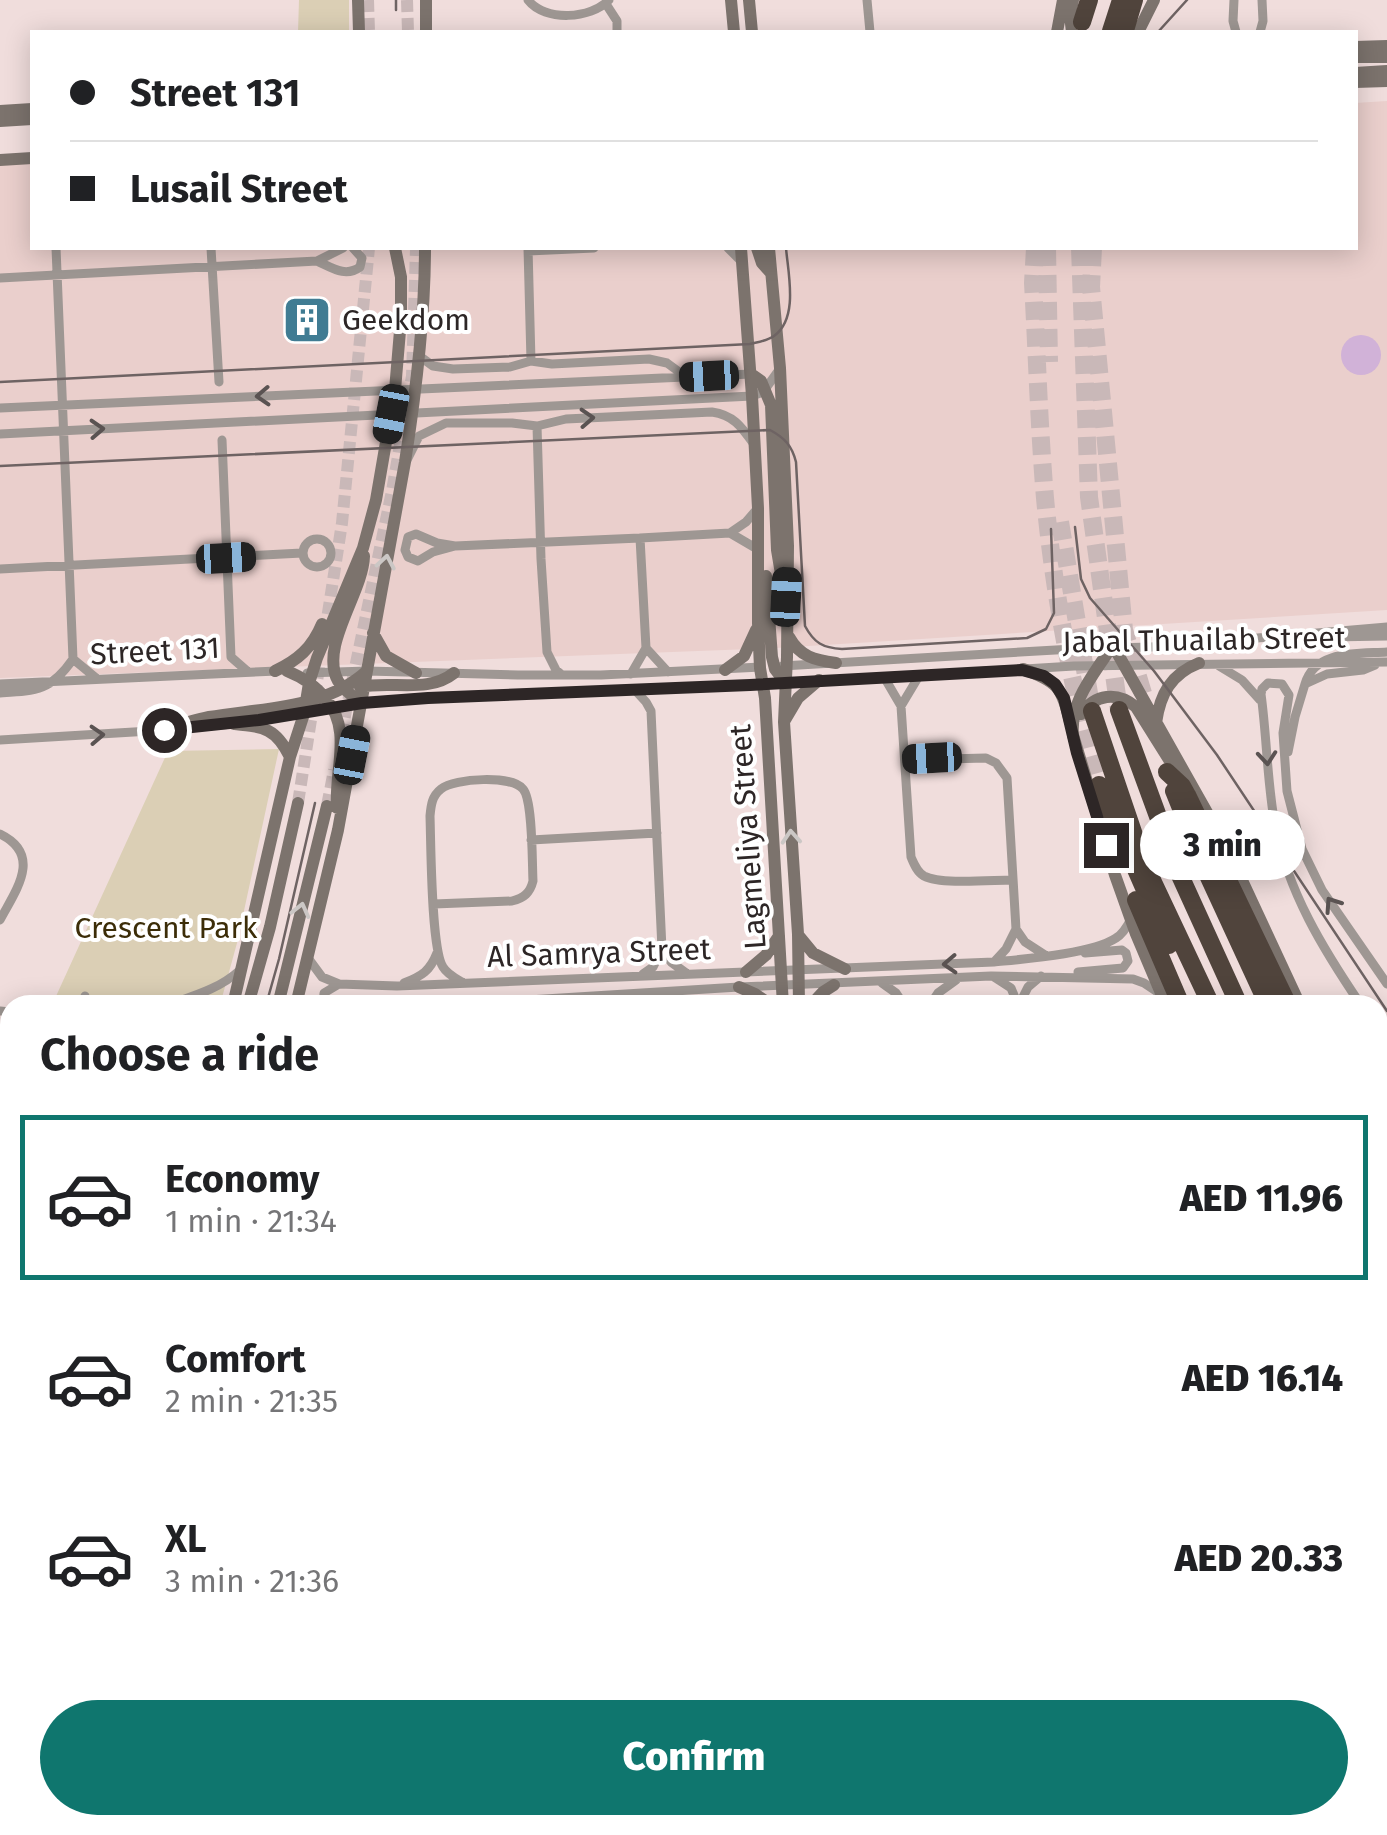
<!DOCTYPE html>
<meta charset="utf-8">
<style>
:root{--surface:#fff;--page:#f2f2f2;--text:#202124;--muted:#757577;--line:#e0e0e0;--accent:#0f766e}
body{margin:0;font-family:"Fira Sans",sans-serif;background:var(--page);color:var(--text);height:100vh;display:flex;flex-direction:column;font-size:38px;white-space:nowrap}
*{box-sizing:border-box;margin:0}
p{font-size:32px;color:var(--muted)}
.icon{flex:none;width:55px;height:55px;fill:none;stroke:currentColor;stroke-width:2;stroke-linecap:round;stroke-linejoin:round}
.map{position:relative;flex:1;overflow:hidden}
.sheet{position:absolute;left:0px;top:995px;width:1388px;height:840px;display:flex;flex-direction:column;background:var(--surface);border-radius:30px 30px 0 0;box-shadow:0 5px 25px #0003}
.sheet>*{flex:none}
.hud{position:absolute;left:30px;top:30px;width:1328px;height:220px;border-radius:0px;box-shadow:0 5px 25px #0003;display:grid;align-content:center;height:220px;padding:0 40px;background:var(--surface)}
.end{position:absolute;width:45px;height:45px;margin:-22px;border:12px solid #2d2626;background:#fff;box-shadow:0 0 0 5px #fff}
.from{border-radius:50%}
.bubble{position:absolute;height:70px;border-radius:35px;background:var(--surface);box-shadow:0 5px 25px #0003;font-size:32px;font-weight:800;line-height:70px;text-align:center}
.car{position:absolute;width:30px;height:60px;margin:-30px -15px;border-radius:12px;box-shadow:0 0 8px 2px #0007;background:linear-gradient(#222 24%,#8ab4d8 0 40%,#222 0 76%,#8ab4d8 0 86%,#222 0)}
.hud b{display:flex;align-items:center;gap:35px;height:95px;font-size:38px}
.hud b+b{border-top:2px solid var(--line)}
.hud i{width:25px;height:25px;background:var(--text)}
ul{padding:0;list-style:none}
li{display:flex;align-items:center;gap:30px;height:165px;margin:0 20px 15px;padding:0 20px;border:5px solid transparent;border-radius:0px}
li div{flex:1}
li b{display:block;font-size:38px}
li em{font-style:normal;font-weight:800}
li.on{border-color:var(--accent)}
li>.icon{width:90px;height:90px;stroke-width:1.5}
h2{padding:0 40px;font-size:45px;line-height:120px}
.action{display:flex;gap:20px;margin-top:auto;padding:20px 40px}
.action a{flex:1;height:115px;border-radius:60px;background:var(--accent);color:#fff;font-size:40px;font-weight:800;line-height:115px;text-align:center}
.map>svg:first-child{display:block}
.built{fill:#eacfcc}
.green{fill:#dbcfb5}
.water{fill:#d1b2d8}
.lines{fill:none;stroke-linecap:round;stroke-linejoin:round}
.secondary-tunnel{stroke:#c9b8b8;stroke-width:12;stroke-dasharray:12 6;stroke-linecap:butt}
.highway-tunnel{stroke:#c9b8b8;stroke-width:18;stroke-dasharray:18 9;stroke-linecap:butt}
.street{stroke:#9e9793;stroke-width:9}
.secondary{stroke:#7c736d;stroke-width:12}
.highway{stroke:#50443c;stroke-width:18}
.tram{stroke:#6e6363;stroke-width:2.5}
.oneway{stroke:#5a5352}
.oneway2{stroke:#cbc7c5}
.route{stroke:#2d2626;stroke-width:12}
.labels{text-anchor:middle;stroke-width:8;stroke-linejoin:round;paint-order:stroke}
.poi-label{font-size:30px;fill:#2d2626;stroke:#fff;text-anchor:start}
.street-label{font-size:30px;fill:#2d2626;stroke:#fff}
.park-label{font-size:30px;fill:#3c2d08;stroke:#fff}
</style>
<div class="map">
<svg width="1387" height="1835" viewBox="0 0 1387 1835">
<rect width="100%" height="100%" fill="#f0dddc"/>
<path class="built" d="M1387 101V610L776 648 0 678V164L32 163V248H1355V103Z
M936 1825H1111L1115 1827V1835H937Z"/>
<path class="green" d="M299 0H349V32H298Z
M279 749 237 943 220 1005H52L168 751Z
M10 1075V1573L0 1578V1092Z"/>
<path class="water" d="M1341 355a20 20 0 1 1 40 0a20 20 0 1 1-40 0Z"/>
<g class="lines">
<path class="secondary-tunnel" d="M368 0 369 32
M407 0 408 32
M325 632 342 523 369 248
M341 735 392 491 412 376 416 248
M298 803 320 662
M327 806 334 770"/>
<path class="highway-tunnel" d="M1035 248 1033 283C1037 354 1039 427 1045 498 1054 595 1072 691 1099 785
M1047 248 1049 362
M1080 248 1089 497 1119 710
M1093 248 1091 287 1124 630 1145 700
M1060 522 1092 711"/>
<path class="street" d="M528 0C545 22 591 19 609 0
M867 0 870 32
M1234 0 1233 21 1236 32
M606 4 617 21V32
M1260 32 1263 21 1262 0
M211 248 219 382
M343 248 317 261C331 267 345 278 360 267L362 258 353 248
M528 248 531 361
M728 248 742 262
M528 251 594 248
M0 278 317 261
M418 355 433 366 453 369 510 367 531 361 552 364 649 359 667 363 686 377
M0 408 751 374
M537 426 541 559 547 652 556 670 562 675
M0 434 752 396 763 392 779 370
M222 440 231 657 247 671
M407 460 419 436 446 423H512L537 426 566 419 712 412C733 415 741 426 753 443
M730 533 759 550
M640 538 730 533 746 522 758 508
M303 553a14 14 0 1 1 28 0a14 14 0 1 1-28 0Z
M455 546 437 543 416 534 408 537 405 550 408 557 418 561 433 552 455 546 640 538 646 648 631 674
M0 569 302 553
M1330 637 1387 636
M646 648 668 672
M73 659 96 678
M782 666 1073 649 1151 647 1387 627
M1219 666 1242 680 1260 700
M307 673 367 671 518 675H601L761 667
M884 677 901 706 911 857C914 864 917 872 924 876 941 885 992 880 1012 880
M0 684 277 671
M1305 684C1315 650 1357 654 1387 652
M634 689 646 702 651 711 662 949 653 967 643 974
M0 693C36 691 51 691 73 659L56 248
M901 706 919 676
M182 728 234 724 362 703 428 698 749 685 1074 666 1387 662
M0 740 167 730
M1288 752 1295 717 1305 684 1327 674 1363 670 1375 665
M906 760 986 758 996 763 1007 778 1016 929 1006 949 994 962
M0 834C43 855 16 890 0 920
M531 840 657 833
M434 904 512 901C524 898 530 893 533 881 532 863 533 800 523 789 512 775 455 778 441 789 432 796 431 805 430 816 431 844 431 949 443 967 447 974 455 978 462 982
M1016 929 1025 942 1045 955
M662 949 671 962 686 973
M308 958 322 977 339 984 397 986 994 962C1024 959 1092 954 1116 938 1123 934 1127 927 1131 919
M1078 972 1123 968 1128 961 1126 953 1122 950 1085 953
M994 977 1011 988 1018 1005
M404 983C422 976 430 971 437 953
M882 983 896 993 904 1005
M85 996 86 1005
M168 1005C193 996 219 989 239 971
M323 1005 324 993 339 984
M449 1005 739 987 991 976 1133 979 1144 983 1159 993
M930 1005 938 993 956 980
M1019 1005 1028 987 1041 976
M1361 1005C1323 949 1288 892 1275 825 1267 782 1267 738 1261 694L1262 689 1268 683 1282 684 1289 695 1283 733 1287 791 1302 849 1322 890 1387 984
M0 1011 10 1012
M1378 1028 1387 1042
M1378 1604 1387 1594
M1378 1675 1387 1697
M1378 1789 1387 1786"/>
<path class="secondary" d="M358 0 359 32
M426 0V32
M731 0 734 32
M749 0 752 32
M1057 32 1063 0
M1072 32 1070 15 1073 0
M1138 32 1154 0
M1355 47 1387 46
M1355 57H1387
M1355 73 1387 71
M1355 82 1387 81
M0 111 32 109
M0 121 32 119
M0 160 32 158
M741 248 752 396 758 508V623L760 668 765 698 783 1005
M757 248 762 263 771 273
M769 248 780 368 788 546 787 657 784 722 798 934 799 1005
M751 374 761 381 771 405 777 550 782 580
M766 576 772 657 775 669 785 682
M373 633 386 656 416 673
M789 637C800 657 815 660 836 663
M1110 649C1093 676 1070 701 1073 735L1115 875 1136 934 1166 1005
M1115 649 1227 848 1300 1005
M1023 669C1057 681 1062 687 1070 722
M725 670 744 656 756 630
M275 671C298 660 312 648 322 624
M287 671C302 677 316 686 326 699 353 731 334 770 337 808
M360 687C391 680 428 694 454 673
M362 703C354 697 344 691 338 681 319 646 363 593 364 556
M1081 714C1095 694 1117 691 1136 707L1173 766
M785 720 798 698 819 680
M1156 723C1160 694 1171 674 1199 663
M234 724C264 727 276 728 290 757
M164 730C179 725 194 720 209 717 262 708 326 709 367 671
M799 936 813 953 845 969
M746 972 766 955 779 936
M739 987 755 994 771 1005
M233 1005 290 757 304 714 309 683 317 658 363 548 376 500 395 390 401 319V277L395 248
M248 1005 270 927 298 803
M278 1005 327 806
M296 1005 338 830 405 462C416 392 425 319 425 248
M811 1005 823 992 834 985
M1378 1434 1387 1453
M0 1600 10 1597
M0 1613 10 1615
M0 1632 10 1634
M0 1653 10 1654
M0 1687 10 1665
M0 1738 10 1717
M510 1825 539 1835
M600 1825 630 1835
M845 1825V1835
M829 1835V1825"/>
<path class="highway" d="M1082 22 1089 0
M1126 27 1134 0
M1111 31 1121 0
M1119 710 1178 871 1239 1005
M1092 711 1134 835 1153 882 1211 1005
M1167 772 1182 786 1187 795 1288 1005
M1099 785 1169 945
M1174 791 1207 873 1268 1005
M1136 900 1181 1005
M1378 1194V1217
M1378 1241 1387 1238
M1378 1288 1387 1308
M1378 1354 1387 1375
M1378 1386 1387 1404"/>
<path class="tram" d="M396 0V10
M1158 32 1187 0
M0 382 750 344C758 342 767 341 774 336 799 318 788 273 786 248
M0 466 770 430C785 438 792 446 796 462L805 626C814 643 823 648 842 649L1027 638 1046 629 1054 613 1051 529
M1075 527 1081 579 1090 598 1154 671 1217 755 1387 1011
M266 1005 279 959 315 803"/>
</g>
<defs><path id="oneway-chevron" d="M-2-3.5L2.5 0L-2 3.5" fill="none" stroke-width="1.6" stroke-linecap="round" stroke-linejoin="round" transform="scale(2.5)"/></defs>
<g class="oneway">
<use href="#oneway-chevron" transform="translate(263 396) rotate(177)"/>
<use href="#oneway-chevron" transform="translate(587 418) rotate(-3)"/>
<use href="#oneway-chevron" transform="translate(97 429) rotate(-3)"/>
<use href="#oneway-chevron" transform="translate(97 735) rotate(-3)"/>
<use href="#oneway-chevron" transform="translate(1267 758) rotate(85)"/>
<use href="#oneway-chevron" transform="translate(1332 904) rotate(-124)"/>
<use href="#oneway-chevron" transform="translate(950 964) rotate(177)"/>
</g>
<g class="oneway2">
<use href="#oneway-chevron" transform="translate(386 562) rotate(-80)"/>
<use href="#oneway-chevron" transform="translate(791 837) rotate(-94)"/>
<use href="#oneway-chevron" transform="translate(301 910) rotate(-76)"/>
</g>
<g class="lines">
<path class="route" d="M164 730 259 720 362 703 428 698 750 685 1022 670 1044 676 1055 684 1064 698 1077 753 1106 845"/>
</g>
<defs>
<g id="building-square" transform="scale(2.5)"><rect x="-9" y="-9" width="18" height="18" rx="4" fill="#407c93" stroke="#fff"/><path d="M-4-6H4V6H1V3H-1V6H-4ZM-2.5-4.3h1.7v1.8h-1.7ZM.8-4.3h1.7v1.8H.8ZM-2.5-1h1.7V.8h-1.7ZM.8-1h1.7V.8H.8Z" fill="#fff"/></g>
</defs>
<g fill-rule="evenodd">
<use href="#building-square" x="307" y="320"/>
</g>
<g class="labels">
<g class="poi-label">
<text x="342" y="330">Geekdom</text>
</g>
<g class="street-label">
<text transform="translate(1204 640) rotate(-1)" y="10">Jabal Thuailab Street</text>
<text transform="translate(155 651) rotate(-3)" y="10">Street 131</text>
<text transform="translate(748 837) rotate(-94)" y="10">Lagmeliya Street</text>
<text transform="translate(599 953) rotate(-2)" y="10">Al Samrya Street</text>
</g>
<g class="park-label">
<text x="166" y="938">Crescent Park</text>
</g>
</g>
</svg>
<i class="end from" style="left:164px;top:730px"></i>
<i class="end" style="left:1106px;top:845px"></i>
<div class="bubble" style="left:1140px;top:810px;width:165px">3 min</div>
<i class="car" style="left:709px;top:376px;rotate:267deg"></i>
<i class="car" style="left:391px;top:414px;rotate:191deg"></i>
<i class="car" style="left:226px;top:558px;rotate:87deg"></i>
<i class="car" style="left:786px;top:597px;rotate:3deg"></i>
<i class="car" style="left:352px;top:755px;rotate:11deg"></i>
<i class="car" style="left:932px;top:758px;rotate:267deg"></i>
<div class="hud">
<b><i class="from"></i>Street 131</b>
<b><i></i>Lusail Street</b>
</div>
<section class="sheet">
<h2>Choose a ride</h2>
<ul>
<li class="on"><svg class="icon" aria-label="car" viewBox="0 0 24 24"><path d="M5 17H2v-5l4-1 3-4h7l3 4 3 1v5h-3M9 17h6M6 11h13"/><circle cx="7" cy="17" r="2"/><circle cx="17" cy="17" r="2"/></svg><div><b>Economy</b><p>1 min · 21:34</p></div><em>AED 11.96</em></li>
<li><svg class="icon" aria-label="car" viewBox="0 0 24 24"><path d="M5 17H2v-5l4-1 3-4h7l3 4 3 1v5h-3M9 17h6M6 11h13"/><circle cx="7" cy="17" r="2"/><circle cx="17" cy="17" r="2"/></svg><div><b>Comfort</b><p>2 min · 21:35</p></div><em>AED 16.14</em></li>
<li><svg class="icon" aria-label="car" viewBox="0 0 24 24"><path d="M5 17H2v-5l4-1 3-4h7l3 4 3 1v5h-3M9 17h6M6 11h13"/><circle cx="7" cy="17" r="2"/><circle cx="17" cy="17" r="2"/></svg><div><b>XL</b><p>3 min · 21:36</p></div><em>AED 20.33</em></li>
</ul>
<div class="action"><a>Confirm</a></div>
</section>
</div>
